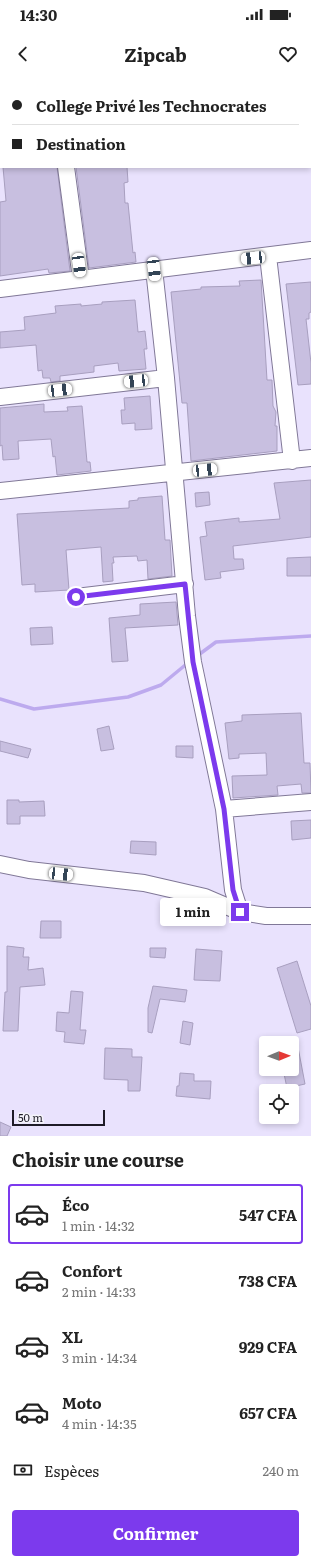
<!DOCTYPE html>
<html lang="fr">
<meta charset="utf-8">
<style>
:root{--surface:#fff;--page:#f6f6f6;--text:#222;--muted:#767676;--line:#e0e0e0;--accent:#7c3aed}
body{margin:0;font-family:Literata,serif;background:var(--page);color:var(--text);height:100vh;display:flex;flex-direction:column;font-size:15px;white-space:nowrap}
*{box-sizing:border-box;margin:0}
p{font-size:13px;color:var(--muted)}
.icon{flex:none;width:22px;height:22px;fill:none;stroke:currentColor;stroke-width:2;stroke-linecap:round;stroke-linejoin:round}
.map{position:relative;height:1056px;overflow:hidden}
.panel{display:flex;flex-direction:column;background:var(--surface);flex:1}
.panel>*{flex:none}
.hud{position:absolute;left:0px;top:0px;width:311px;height:88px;box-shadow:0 2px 6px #0003;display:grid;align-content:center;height:88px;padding:0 12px;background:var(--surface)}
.needle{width:26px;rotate:89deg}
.tools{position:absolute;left:259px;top:956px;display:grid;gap:8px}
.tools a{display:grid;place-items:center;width:40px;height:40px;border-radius:4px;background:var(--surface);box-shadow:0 2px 6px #0003;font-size:20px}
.scale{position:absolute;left:12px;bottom:10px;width:93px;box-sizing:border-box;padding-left:4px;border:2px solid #1e1b27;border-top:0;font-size:11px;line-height:14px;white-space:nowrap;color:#1e1b27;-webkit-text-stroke:3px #f4f3fa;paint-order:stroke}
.end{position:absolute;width:18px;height:18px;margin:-9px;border:5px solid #7c3aed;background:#fff;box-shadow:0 0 0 2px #fff}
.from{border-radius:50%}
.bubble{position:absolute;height:28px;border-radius:4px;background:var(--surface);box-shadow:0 2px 6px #0003;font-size:13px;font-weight:700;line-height:28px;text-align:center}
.car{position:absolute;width:12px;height:24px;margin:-12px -6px;border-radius:5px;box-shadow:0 0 3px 1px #0007;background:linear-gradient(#fff 24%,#345 0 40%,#fff 0 76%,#345 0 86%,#fff 0)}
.hud b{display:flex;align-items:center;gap:14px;height:38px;font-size:15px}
.hud b+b{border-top:1px solid var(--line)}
.hud i{width:10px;height:10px;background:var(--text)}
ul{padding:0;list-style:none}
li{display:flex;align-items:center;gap:12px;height:60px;margin:0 8px 6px;padding:0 4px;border:2px solid transparent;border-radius:4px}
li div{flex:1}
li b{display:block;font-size:15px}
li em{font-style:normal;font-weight:700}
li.current{border-color:var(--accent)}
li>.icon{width:36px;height:36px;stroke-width:1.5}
h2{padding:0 12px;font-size:18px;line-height:48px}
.pay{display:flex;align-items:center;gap:10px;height:44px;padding:0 12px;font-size:15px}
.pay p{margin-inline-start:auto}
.action{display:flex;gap:8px;margin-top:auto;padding:8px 12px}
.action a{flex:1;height:46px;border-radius:4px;background:var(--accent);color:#fff;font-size:16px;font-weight:700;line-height:46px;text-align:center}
.status{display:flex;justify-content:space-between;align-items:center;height:28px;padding:0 20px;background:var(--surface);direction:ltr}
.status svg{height:11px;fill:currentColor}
header{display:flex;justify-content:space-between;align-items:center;height:52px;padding:0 12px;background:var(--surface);font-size:18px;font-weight:700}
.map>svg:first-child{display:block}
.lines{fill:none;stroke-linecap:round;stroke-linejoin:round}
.stream{stroke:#bdaaee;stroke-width:3.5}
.building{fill:#c8bfe0;stroke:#a89fbf}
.minor-casing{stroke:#807897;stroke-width:18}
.minor{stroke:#fff;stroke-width:16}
.route{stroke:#7c3aed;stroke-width:5}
</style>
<div class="status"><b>14:30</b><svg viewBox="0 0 49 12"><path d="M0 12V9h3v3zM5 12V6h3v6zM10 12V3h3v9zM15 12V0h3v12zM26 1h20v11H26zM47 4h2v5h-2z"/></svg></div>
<header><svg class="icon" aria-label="back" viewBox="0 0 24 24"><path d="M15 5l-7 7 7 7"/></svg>Zipcab<svg class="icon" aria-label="heart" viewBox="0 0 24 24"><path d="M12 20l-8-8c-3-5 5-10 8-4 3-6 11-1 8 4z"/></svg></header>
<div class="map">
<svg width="311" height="1056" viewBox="0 0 311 1056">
<rect width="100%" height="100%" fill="#e9e2fd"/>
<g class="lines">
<path class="stream" d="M197 576 216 562 311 556
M0 619 34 629 128 617 161 605 189 582"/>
</g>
<path class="building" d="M3 87H57L70 191 49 193 48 189 0 196V122L6 121Z
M76 87H127L128 102 124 103 125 123H128L133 173 135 172 136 182 89 188Z
M261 200 267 300H272L273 326 276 332 275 346H277V371L191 381 187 323H182L171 212 201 209V207L240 206 239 201Z
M311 202V232L309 233V239H306L311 283V304L298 305 286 204Z
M135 220 138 252 145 251 147 269H144L146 289 119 291 118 283 94 286V292L60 296V301L51 302 50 298H43L42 290 38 291 36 265 0 268V252L25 250 24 237 56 233 55 226 81 224V226L102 224V222Z
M150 316 152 349 135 350V343L122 344 121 330H125L124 318Z
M44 324V332L68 331 67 327 82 326 87 382H90L91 391 57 395 55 376 53 377 51 359 18 361 19 379 3 380 2 365 0 366V328Z
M311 400V457L233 466 234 479H243L244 489 220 492 221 498 205 500 200 457 207 456 205 442 239 438V442L280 439 274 403Z
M209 412 210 425 196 427 195 413Z
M162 416 165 460H170L172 496 148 499 147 480 138 481 137 476 113 477 114 483H112L113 501 103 502 101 467 66 470 69 510 35 512V504L22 505 17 434 129 428V421L138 420V418Z
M311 477V496H287V478Z
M176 522 178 545 125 548 128 581 112 582 109 538 140 535V524Z
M52 547 53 564 31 565 30 548Z
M301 633 304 683H310L311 713H302L301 704 277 706 278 715 233 718 232 696 267 695 266 673 239 674V678L229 679 225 643 242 641V635Z
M109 646 114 669 101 671 97 649Z
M0 661 31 669 28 678 0 671Z
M176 666H193V678L176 677Z
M7 720H19V722L44 721 45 736H20V744H7Z
M311 740V758L292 760 291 741Z
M131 761 156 762V775L130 773Z
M41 841H61V858H40Z
M7 866 24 868 23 877H29L28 890 43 888 45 905 20 907 18 951H3L5 912H7Z
M150 868H166L165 878 150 877Z
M196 869 222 871 220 901 194 900Z
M297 881 311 926V949L297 953 277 888Z
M153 906 187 910 185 922 160 919 152 953 148 952V928Z
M71 911 83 912 80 950H86L84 964 64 962 65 952 56 951 57 932 69 933Z
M183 941 193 943 190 965 180 963Z
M297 962 305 1004 287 1008 283 989H292V963Z
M105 968 132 969V977H142L140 1011H128V1000L104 999Z
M180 993 194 994V1001H211L210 1019 176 1016 177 1006H179Z
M0 1042 11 1047 7 1056H0Z"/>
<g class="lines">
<g class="minor-casing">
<path id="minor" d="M55 0V1
M66 87 81 199
M268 176 292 381
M154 189 166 298 187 536 193 582 224 729 233 810 240 832
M0 209 311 170
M0 317 166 298
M0 411 311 378
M76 517 185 504
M224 729 311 722
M0 784 29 790 144 803 205 817 240 832 266 836H311"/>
</g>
<use href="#minor" class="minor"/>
</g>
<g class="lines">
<path class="route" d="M76 517 185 504 193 582 224 729 233 810 240 832"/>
</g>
</svg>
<div class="tools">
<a><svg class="needle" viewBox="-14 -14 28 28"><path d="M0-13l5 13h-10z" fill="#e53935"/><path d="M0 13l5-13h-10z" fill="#767676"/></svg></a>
<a><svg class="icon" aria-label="locate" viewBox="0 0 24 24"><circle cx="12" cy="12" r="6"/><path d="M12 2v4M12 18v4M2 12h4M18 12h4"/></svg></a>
</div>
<div class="scale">50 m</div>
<i class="end from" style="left:76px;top:517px"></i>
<i class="end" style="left:240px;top:832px"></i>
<div class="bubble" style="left:160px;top:818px;width:66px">1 min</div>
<i class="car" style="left:253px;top:178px;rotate:264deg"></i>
<i class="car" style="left:79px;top:185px;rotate:172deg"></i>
<i class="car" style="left:154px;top:189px;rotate:173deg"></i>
<i class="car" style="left:136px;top:301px;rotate:264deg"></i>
<i class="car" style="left:60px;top:310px;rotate:83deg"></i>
<i class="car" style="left:205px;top:390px;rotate:84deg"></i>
<i class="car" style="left:61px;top:794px;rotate:96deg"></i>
<div class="hud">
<b><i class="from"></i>College Privé les Technocrates</b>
<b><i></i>Destination</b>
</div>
</div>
<section class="panel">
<h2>Choisir une course</h2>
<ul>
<li class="current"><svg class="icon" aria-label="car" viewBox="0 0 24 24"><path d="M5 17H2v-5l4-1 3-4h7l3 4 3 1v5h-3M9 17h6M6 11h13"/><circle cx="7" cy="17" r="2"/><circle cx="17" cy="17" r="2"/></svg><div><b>Éco</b><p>1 min · 14:32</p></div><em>547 CFA</em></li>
<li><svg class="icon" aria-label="car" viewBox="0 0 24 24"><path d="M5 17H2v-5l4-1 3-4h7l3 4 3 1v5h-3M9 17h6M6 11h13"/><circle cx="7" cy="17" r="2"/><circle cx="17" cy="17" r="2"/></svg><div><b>Confort</b><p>2 min · 14:33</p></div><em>738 CFA</em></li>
<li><svg class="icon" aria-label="car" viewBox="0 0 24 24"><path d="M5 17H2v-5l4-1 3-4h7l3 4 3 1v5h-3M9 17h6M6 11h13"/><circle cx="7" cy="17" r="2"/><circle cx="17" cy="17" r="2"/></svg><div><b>XL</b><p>3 min · 14:34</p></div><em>929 CFA</em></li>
<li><svg class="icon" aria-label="car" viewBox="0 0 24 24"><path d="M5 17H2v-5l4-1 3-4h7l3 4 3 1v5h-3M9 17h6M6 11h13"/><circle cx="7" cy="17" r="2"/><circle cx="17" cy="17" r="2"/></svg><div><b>Moto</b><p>4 min · 14:35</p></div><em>657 CFA</em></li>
</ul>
<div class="pay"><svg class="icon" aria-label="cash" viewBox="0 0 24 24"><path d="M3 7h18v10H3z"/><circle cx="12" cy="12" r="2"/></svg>Espèces<p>240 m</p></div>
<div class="action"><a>Confirmer</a></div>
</section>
